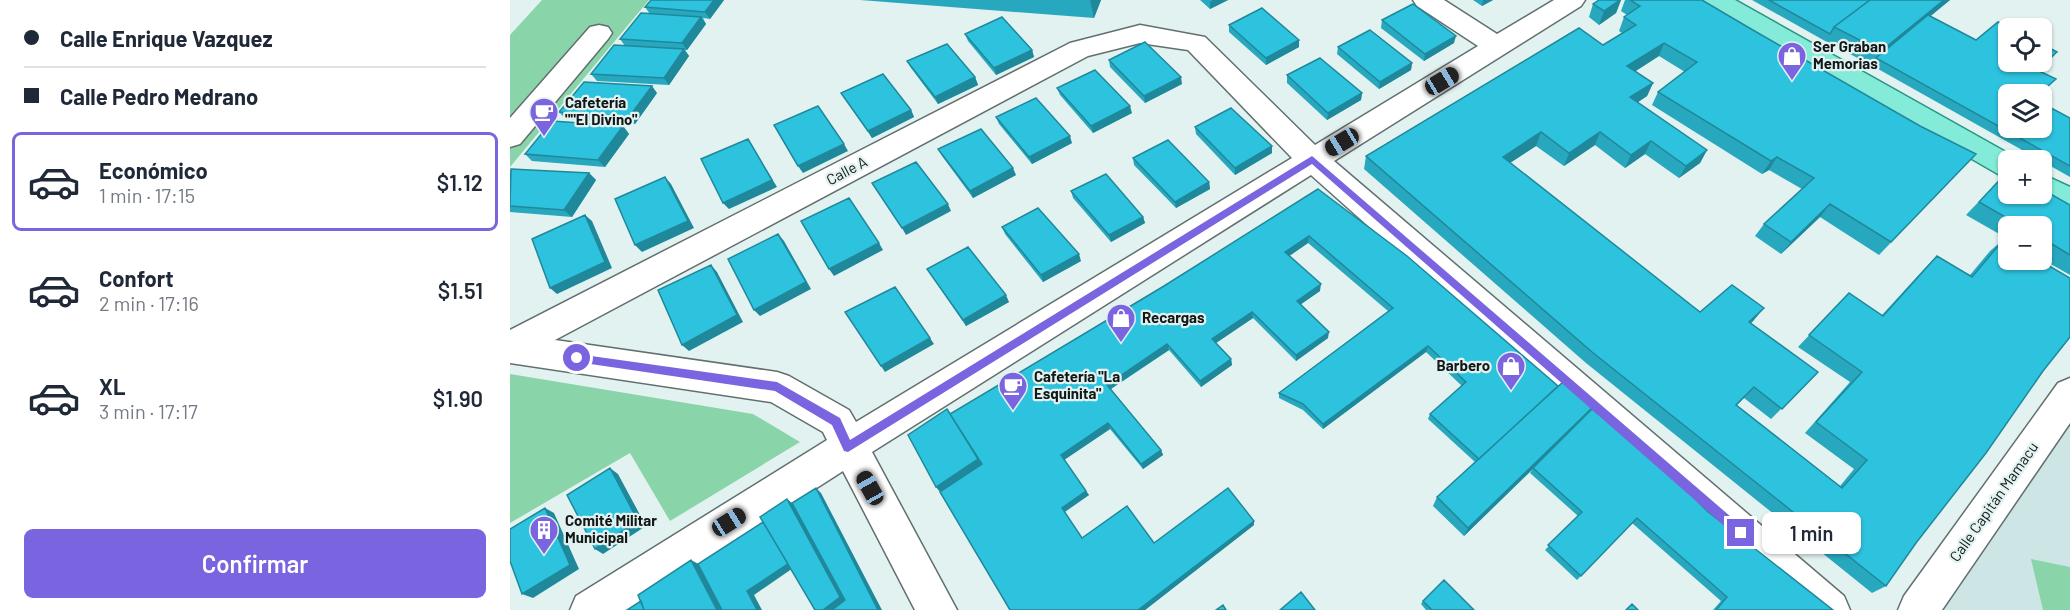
<!DOCTYPE html>
<html lang="es">
<meta charset="utf-8">
<style>
:root{--surface:#fff;--page:#f2f2f3;--text:#1f2937;--muted:#747a83;--line:#e0e1e3;--accent:#7b64df}
body{margin:0;font-family:Barlow,sans-serif;background:var(--page);color:var(--text);height:100vh;display:flex;flex-direction:column;font-size:22px;white-space:nowrap}
*{box-sizing:border-box;margin:0}
p{font-size:20px;color:var(--muted)}
.icon{flex:none;width:33px;height:33px;fill:none;stroke:currentColor;stroke-width:2;stroke-linecap:round;stroke-linejoin:round}
.map{position:relative;flex:1;overflow:hidden}
.drawer{display:flex;flex-direction:column;background:var(--surface);width:510px}
.drawer>*{flex:none}
.hud{display:grid;align-content:center;height:132px;padding:0 24px;background:var(--surface)}
.controls{position:absolute;left:1488px;top:18px;display:grid;gap:12px}
.controls a{display:grid;place-items:center;width:54px;height:54px;border-radius:9px;background:var(--surface);box-shadow:0 2px 4px #0004;font-size:30px}
.end{position:absolute;width:27px;height:27px;margin:-14px;border:8px solid #7b64df;background:#fff;box-shadow:0 0 0 3px #fff}
.from{border-radius:50%}
.bubble{position:absolute;height:42px;border-radius:9px;background:var(--surface);box-shadow:0 2px 4px #0004;font-size:20px;font-weight:600;line-height:42px;text-align:center}
.car{position:absolute;width:18px;height:36px;margin:-18px -9px;border-radius:8px;box-shadow:0 0 4px 2px #0007;background:linear-gradient(#222 24%,#8ab4d8 0 40%,#222 0 76%,#8ab4d8 0 86%,#222 0)}
.hud b{display:flex;align-items:center;gap:21px;height:57px;font-size:22px}
.hud b+b{border-top:2px solid var(--line)}
.hud i{width:15px;height:15px;background:var(--text)}
ul{padding:0;list-style:none}
li{display:flex;align-items:center;gap:18px;height:99px;margin:0 12px 9px;padding:0 12px;border:3px solid transparent;border-radius:9px}
li div{flex:1}
li b{display:block;font-size:22px}
li em{font-style:normal;font-weight:600}
li.current{border-color:var(--accent)}
li>.icon{width:54px;height:54px;stroke-width:1.5}
.cta{display:flex;gap:12px;margin-top:auto;padding:12px 24px}
.cta a{flex:1;height:69px;border-radius:9px;background:var(--accent);color:#fff;font-size:24px;font-weight:600;line-height:69px;text-align:center}
main{display:flex;flex:1;min-height:0}
.map>svg:first-child{display:block}
.built{fill:#cde5e5}
.green{fill:#8ad4a9}
.lines{fill:none;stroke-linecap:round;stroke-linejoin:round}
.minor-casing{stroke:#626f6f;stroke-width:3}
.major-casing{stroke:#269884;stroke-width:3}
.minor{fill:#fff;fill-rule:evenodd}
.major{fill:#83ebd8;fill-rule:evenodd}
.wall{fill:#27a8bf}
.shaded-wall{fill:#20889b}
.building{fill:#2dc3de;stroke:#20889b;stroke-width:1.5}
.route{fill:#7b64df}
.labels{text-anchor:middle;stroke-width:4.5;stroke-linejoin:round;paint-order:stroke}
.poi-label{font-size:15px;font-weight:bold;fill:#121717;stroke:#e2f2f1;text-anchor:start}
.street-label{font-size:15px;fill:#121717;stroke:#e2f2f1}
</style>
<main>
<section class="drawer">
<div class="hud">
<b><i class="from"></i>Calle Enrique Vazquez</b>
<b><i></i>Calle Pedro Medrano</b>
</div>
<ul>
<li class="current"><svg class="icon" aria-label="car" viewBox="0 0 24 24"><path d="M5 17H2v-5l4-1 3-4h7l3 4 3 1v5h-3M9 17h6M6 11h13"/><circle cx="7" cy="17" r="2"/><circle cx="17" cy="17" r="2"/></svg><div><b>Económico</b><p>1 min · 17:15</p></div><em>$1.12</em></li>
<li><svg class="icon" aria-label="car" viewBox="0 0 24 24"><path d="M5 17H2v-5l4-1 3-4h7l3 4 3 1v5h-3M9 17h6M6 11h13"/><circle cx="7" cy="17" r="2"/><circle cx="17" cy="17" r="2"/></svg><div><b>Confort</b><p>2 min · 17:16</p></div><em>$1.51</em></li>
<li><svg class="icon" aria-label="car" viewBox="0 0 24 24"><path d="M5 17H2v-5l4-1 3-4h7l3 4 3 1v5h-3M9 17h6M6 11h13"/><circle cx="7" cy="17" r="2"/><circle cx="17" cy="17" r="2"/></svg><div><b>XL</b><p>3 min · 17:17</p></div><em>$1.90</em></li>
</ul>
<div class="cta"><a>Confirmar</a></div>
</section>
<div class="map">
<svg width="1560" height="610" viewBox="0 0 1560 610">
<rect width="100%" height="100%" fill="#e2f2f1"/>
<path class="built" d="M1560 394V610H1408Z"/>
<path class="green" d="M32 0H139L0 167V35Z
M0 374 243 414 290 442 160 521 120 453 0 523Z
M1521 559 1560 567V610H1533Z"/>
<g class="lines">
<g class="minor-casing">
<path id="minor" d="M903 0H934L987 34 1044 0H1075L1071 6 824 161 1334 596 1340 610H1289L801 175 362 452 447 610H405L333 471 117 610H60L66 596 317 440 313 432 261 402 0 363V330L560 43 630 25 695 37 805 145 968 46 907 6ZM630 43 678 50 782 158 346 422 339 410 279 376 267 372 45 340 578 56Z
M89 25 98 27 102 33 98 39 10 144 0 147V118L80 27Z
M1560 378V423L1432 610H1388L1394 596 1548 383Z"/>
</g>
<g class="major-casing">
<path id="major" d="M1193 0H1225L1510 160H1498V177L1488 174 1197 6Z
M1532 174 1560 187V213L1549 209 1522 194H1532Z"/>
</g>
<use href="#minor" class="minor"/>
<use href="#major" class="major"/>
</g>
<path class="wall" d="M214 0 200 19 193 18 196 24 177 50H175L179 56 159 85 87 81 81 74 115 46 110 39 140 14 135 7Z
M350 0H591L584 18Z
M690 0H718L700 9Z
M963 0H983L972 6Z
M1111 0 1106 13 1089 25 1079 17 1083 4Z
M1115 0H1192L1236 26 1410 126 1466 154 1369 255 1310 217 1271 254 1245 236 1254 224 1292 189 1259 170 1252 174 1142 105 1148 92 1175 72 1149 56 1125 71 1143 83 1137 96 1128 102 1197 150 1190 163 1169 178 1135 154 1115 168 1085 145 1054 166 1026 146 1000 163 1190 312 1244 320 1241 323 1308 372 1261 419 1234 398 1227 405 1330 486 1344 469 1295 433 1340 382 1288 347 1339 293 1372 315 1415 268 1427 256 1460 275 1480 251 1494 239 1533 371 1406 543 1376 586 1362 593 1076 363 854 169 856 156 1093 45 1112 33 1109 31 1114 17 1117 15 1111 11Z
M1242 0H1440L1420 16 1466 40 1547 52 1528 70 1539 87 1498 94 1560 118V177L1361 65 1315 41Z
M872 20 944 43 914 61 871 28Z
M719 25 789 40V47L756 65 719 32Z
M455 34 522 50 524 57 486 75 458 41Z
M828 47 902 63 901 70 869 89 827 54Z
M599 60 672 84 635 103 600 67Z
M397 61 465 77 468 85 428 104 401 68Z
M777 75 852 93 851 100 817 120 777 83Z
M547 88 622 113 583 133 550 95Z
M147 93 125 124 56 119 49 112Z
M331 93 401 110 404 117 362 138Z
M486 117 562 143 522 164 489 124Z
M113 126 119 134 95 167 22 161 15 154Z
M685 127 762 153 725 175 686 134Z
M428 149 506 175 463 198 432 156Z
M623 158 699 182 700 189 666 208 624 165Z
M0 170 79 173 86 180 62 217 0 212Z
M1498 171 1560 205V275L1532 259V226H1498V239L1456 215Z
M808 189 1048 386 1085 405 1082 409 1197 511 1323 610H1203L1211 601 1122 523 1067 580 1035 550 1068 516 1020 473 1023 469 954 536 923 506 927 497 965 462 918 419 920 414 952 386 916 352 813 429 793 410 769 398V393L878 311 798 243 779 256 810 291 791 304 818 338 786 361 743 318 706 343 721 359 722 365 691 387 659 350 601 389 651 450 653 455 633 469 600 429 554 460 579 495 555 512 572 538 644 543 744 525 635 610H500L430 492 426 487 440 414 654 286Z
M561 191 633 217 635 223 601 242 563 198Z
M492 227 571 261 533 282 495 234Z
M417 269 499 302 456 326Z
M913 601 964 610H916L911 604Z"/>
<path class="shaded-wall" d="M204 0H214L200 19 195 12Z
M580 0H591L584 18Z
M703 0H718L700 9V2Z
M973 0H983L972 6Z
M1111 0 1106 13 1089 25 1094 11Z
M1434 0H1440L1369 59 1366 58 1371 51Z
M191 17 196 24 177 50 172 43Z
M946 36 944 43 914 61 915 54Z
M789 40V47L756 65V58Z
M1154 43 1149 56 1112 80 1117 66Z
M174 49 179 56 159 85 154 78Z
M522 50 524 57 486 75 484 68Z
M1547 52 1541 59 1521 77 1527 70Z
M902 63 901 70 869 89 870 82Z
M465 77 468 85 428 104 425 97Z
M671 77 672 84 635 103 634 96Z
M1143 83 1137 96 1115 111 1120 97Z
M142 86 147 93 125 124 119 117Z
M852 93 851 100 817 120 818 113Z
M620 106 622 113 583 133 581 126Z
M401 110 404 117 362 138 358 131Z
M113 126 119 134 95 167 88 160Z
M1031 132 1026 146 989 170 993 157Z
M1090 132 1085 145 1054 166 1059 153Z
M560 136 562 143 522 164 519 157Z
M238 139 267 187 219 209 213 203Z
M1141 141 1135 154 1115 168 1121 155Z
M334 144 338 151 293 173 288 166Z
M762 146V153L725 175V168Z
M1197 150 1190 163 1169 178 1176 166Z
M1267 157 1259 170 1252 174 1261 161Z
M503 168 506 175 463 198 460 191Z
M79 173 86 180 62 217 54 210Z
M155 177 161 184 184 228 132 252 125 245Z
M699 182 700 189 666 208 665 202Z
M438 204 441 211 396 235 392 228Z
M1320 204 1310 217 1271 254 1281 242Z
M75 215 82 221 102 268 47 294 40 288Z
M633 217 635 223 601 242 599 235Z
M268 234 274 241 301 289 250 316 244 310Z
M799 236 798 243 775 259V252Z
M369 243 373 250 324 276 319 269Z
M569 254 571 261 533 282 531 275Z
M201 265 207 272 233 322 179 351 172 345Z
M811 284 810 291 787 307V301Z
M496 295 499 302 456 326 453 320Z
M1254 308 1244 320 1230 333 1239 322Z
M742 312 743 318 703 345 702 339Z
M819 332 818 338 786 361V355Z
M420 338 424 344 375 372 371 366Z
M657 344 659 350 599 390 597 385Z
M918 346 916 352 813 429V424Z
M721 359 722 365 691 387 690 381Z
M1085 405 1078 415 954 536 958 528Z
M598 423 600 429 554 460 551 455Z
M651 450 653 455 633 469 631 464Z
M468 459 475 469 434 496 426 487Z
M100 468 108 474 136 526 93 554 85 549Z
M306 488 311 493 372 610H368Z
M576 491 579 495 554 512 552 508Z
M277 499 288 508 341 604 333 610H313Z
M35 508 44 513 69 569 23 598 12 594Z
M744 521V525L635 610H628Z
M181 560 196 568 217 610H207Z
M280 562 286 566 244 595 252 610H247L237 591Z"/>
<path class="building" d="M141 0H204L195 12 135 7Z
M1089 0H1110L1094 11 1083 4Z
M1120 0H1192L1236 26 1410 126 1466 154 1381 242 1320 204 1281 242 1254 224 1304 178 1267 157 1261 161 1148 92 1187 62 1154 43 1117 66 1143 83 1120 97 1197 150 1176 166 1141 141 1121 155 1090 132 1059 153 1031 132 993 157 1190 312 1222 285 1254 308 1239 322 1308 372 1272 409 1244 387 1226 405 1332 488 1357 460 1306 422 1352 372 1299 335 1339 293 1373 316 1427 256 1462 277 1494 239 1498 242V260H1529L1560 278V337L1533 371 1476 453 1406 543 1376 586 1082 352 856 156 1069 28 1093 45 1126 25 1114 17 1130 6Z
M1259 0H1360L1324 27 1320 34Z
M1360 0H1434L1371 51 1324 27Z
M903 4 946 36 915 54 872 20Z
M752 8 789 40 756 58 719 25Z
M131 13 191 17 172 43 110 39Z
M1418 15 1466 40 1488 22 1501 28H1498V62H1532V44L1547 52 1527 70 1546 79 1529 94H1498V128H1532V103L1560 118V166L1366 58Z
M492 17 522 50 484 68 455 34Z
M860 30 902 63 870 82 828 47Z
M635 42 671 77 634 96 599 60Z
M437 44 465 77 425 97 397 61Z
M104 45 174 49 154 78 81 74Z
M810 58 852 93 818 113 777 75Z
M585 70 620 106 581 126 547 88Z
M373 74 401 110 358 131 331 93Z
M74 82 142 86 119 117 49 112Z
M526 98 560 136 519 157 486 117Z
M308 106 334 144 288 166 264 125Z
M721 108 762 146 725 168 685 127Z
M42 121 113 126 88 160 15 154Z
M471 129 503 168 460 191 428 149Z
M238 139 262 180 213 203 191 159Z
M658 140 699 182 665 202 623 158Z
M406 162 438 204 392 228 362 183Z
M1 169 79 173 54 210 0 206Z
M1498 171V194H1532V189L1560 205V255L1532 238V226H1511L1469 202Z
M596 174 633 217 599 235 561 191Z
M155 177 178 221 125 245 105 199Z
M808 189 897 256 1048 386 969 459 920 414 956 382 918 346 813 424 793 404 769 393 883 308 799 236 775 252 811 284 787 301 819 332 786 355 742 312 702 339 721 359 690 381 657 344 597 385 651 450 631 464 598 423 551 455 576 491 552 508 572 538 617 506 644 543 718 488 744 521 628 610H500L430 492 472 464 440 414 654 286Z
M339 198 369 243 319 269 291 221Z
M528 208 569 254 531 275 492 227Z
M75 215 95 262 40 288 22 239Z
M268 234 296 282 244 310 218 259Z
M458 247 496 295 453 320 417 269Z
M201 265 227 315 172 345 148 290Z
M385 287 420 338 371 366 335 312Z
M1053 382 1085 405 958 528 927 497Z
M437 409 468 459 426 487 398 435Z
M1082 409 1164 477 1197 511 1323 610H1206L1217 597 1127 518 1071 576 1038 545 1072 512 1023 468Z
M100 468 128 521 85 549 57 495Z
M306 488 368 610H322L335 600 282 503Z
M277 499 330 597 313 610H305L250 517Z
M35 508 60 565 12 594 0 561V529Z
M253 522 278 564 237 591 247 610H212L188 564Z
M181 560 207 610H134L128 595Z
M934 580 964 610H922L913 601Z
M791 592 805 610H770Z
M131 601 134 610H117Z
M1122 604 1128 610H1116Z
M713 605 716 610H706Z"/>
<path class="route" d="M802 156 1235 529V537H1227L802 164 338 452 334 451 322 425 265 391 67 362 62 358 67 354 267 382 330 418 340 440Z"/>
<defs>
<g id="shop-pin" transform="scale(1.5)"><path d="M0 17L-7.5 6A9.5 9.5 0 1 1 7.5 6Z" fill="#7b64df" stroke="#e2f2f1"/><path d="M-5-2.5h2.3a2.7 3.5 0 0 1 5.4 0H5L5.5 6h-11ZM-1.5-2.5h3a1.5 2.3 0 0 0-3 0Z" fill="#fff"/></g>
<g id="cafe-pin" transform="scale(1.5)"><path d="M0 17L-7.5 6A9.5 9.5 0 1 1 7.5 6Z" fill="#7b64df" stroke="#e2f2f1"/><path d="M-5.5-4.5H6V0H3Q3 3.5 0 3.5H-2.5Q-5.5 3.5-5.5 0ZM3-3.2v2h1.7v-2ZM-6 4.5H4V6H-6Z" fill="#fff"/></g>
<g id="building-pin" transform="scale(1.5)"><path d="M0 17L-7.5 6A9.5 9.5 0 1 1 7.5 6Z" fill="#7b64df" stroke="#e2f2f1"/><path d="M-4-6H4V6H1V3H-1V6H-4ZM-2.5-4.3h1.7v1.8h-1.7ZM.8-4.3h1.7v1.8H.8ZM-2.5-1h1.7V.8h-1.7ZM.8-1h1.7V.8H.8Z" fill="#fff"/></g>
</defs>
<g fill-rule="evenodd">
<use href="#shop-pin" x="1282" y="56"/>
<use href="#cafe-pin" x="34" y="112"/>
<use href="#shop-pin" x="611" y="318"/>
<use href="#shop-pin" x="1001" y="366"/>
<use href="#cafe-pin" x="503" y="386"/>
<use href="#building-pin" x="34" y="530"/>
</g>
<g class="labels">
<g class="poi-label">
<text x="1303" y="52">Ser Graban<tspan x="1303" dy="17">Memorias</tspan></text>
<text x="55" y="108">Cafetería<tspan x="55" dy="17">""El Divino"</tspan></text>
<text x="632" y="323">Recargas</text>
<text x="980" y="371" text-anchor="end">Barbero</text>
<text x="524" y="382">Cafetería "La<tspan x="524" dy="17">Esquinita"</tspan></text>
<text x="55" y="526">Comité Militar<tspan x="55" dy="17">Municipal</tspan></text>
</g>
<g class="street-label">
<text transform="translate(337 171) rotate(-28)" y="5">Calle A</text>
<text transform="translate(1484 502) rotate(-55)" y="5">Calle Capitán Mamacu</text>
</g>
</g>
</svg>
<div class="controls">
<a><svg class="icon" aria-label="locate" viewBox="0 0 24 24"><circle cx="12" cy="12" r="6"/><path d="M12 2v4M12 18v4M2 12h4M18 12h4"/></svg></a>
<a><svg class="icon" aria-label="layers" viewBox="0 0 24 24"><path d="M12 4l9 5-9 5-9-5zM3 14l9 5 9-5"/></svg></a>
<a>+</a>
<a>−</a>
</div>
<i class="end from" style="left:67px;top:358px"></i>
<i class="end" style="left:1231px;top:533px"></i>
<div class="bubble" style="left:1252px;top:512px;width:99px">1 min</div>
<i class="car" style="left:932px;top:81px;rotate:59deg"></i>
<i class="car" style="left:832px;top:142px;rotate:239deg"></i>
<i class="car" style="left:360px;top:488px;rotate:331deg"></i>
<i class="car" style="left:219px;top:522px;rotate:58deg"></i>
</div>
</main>
